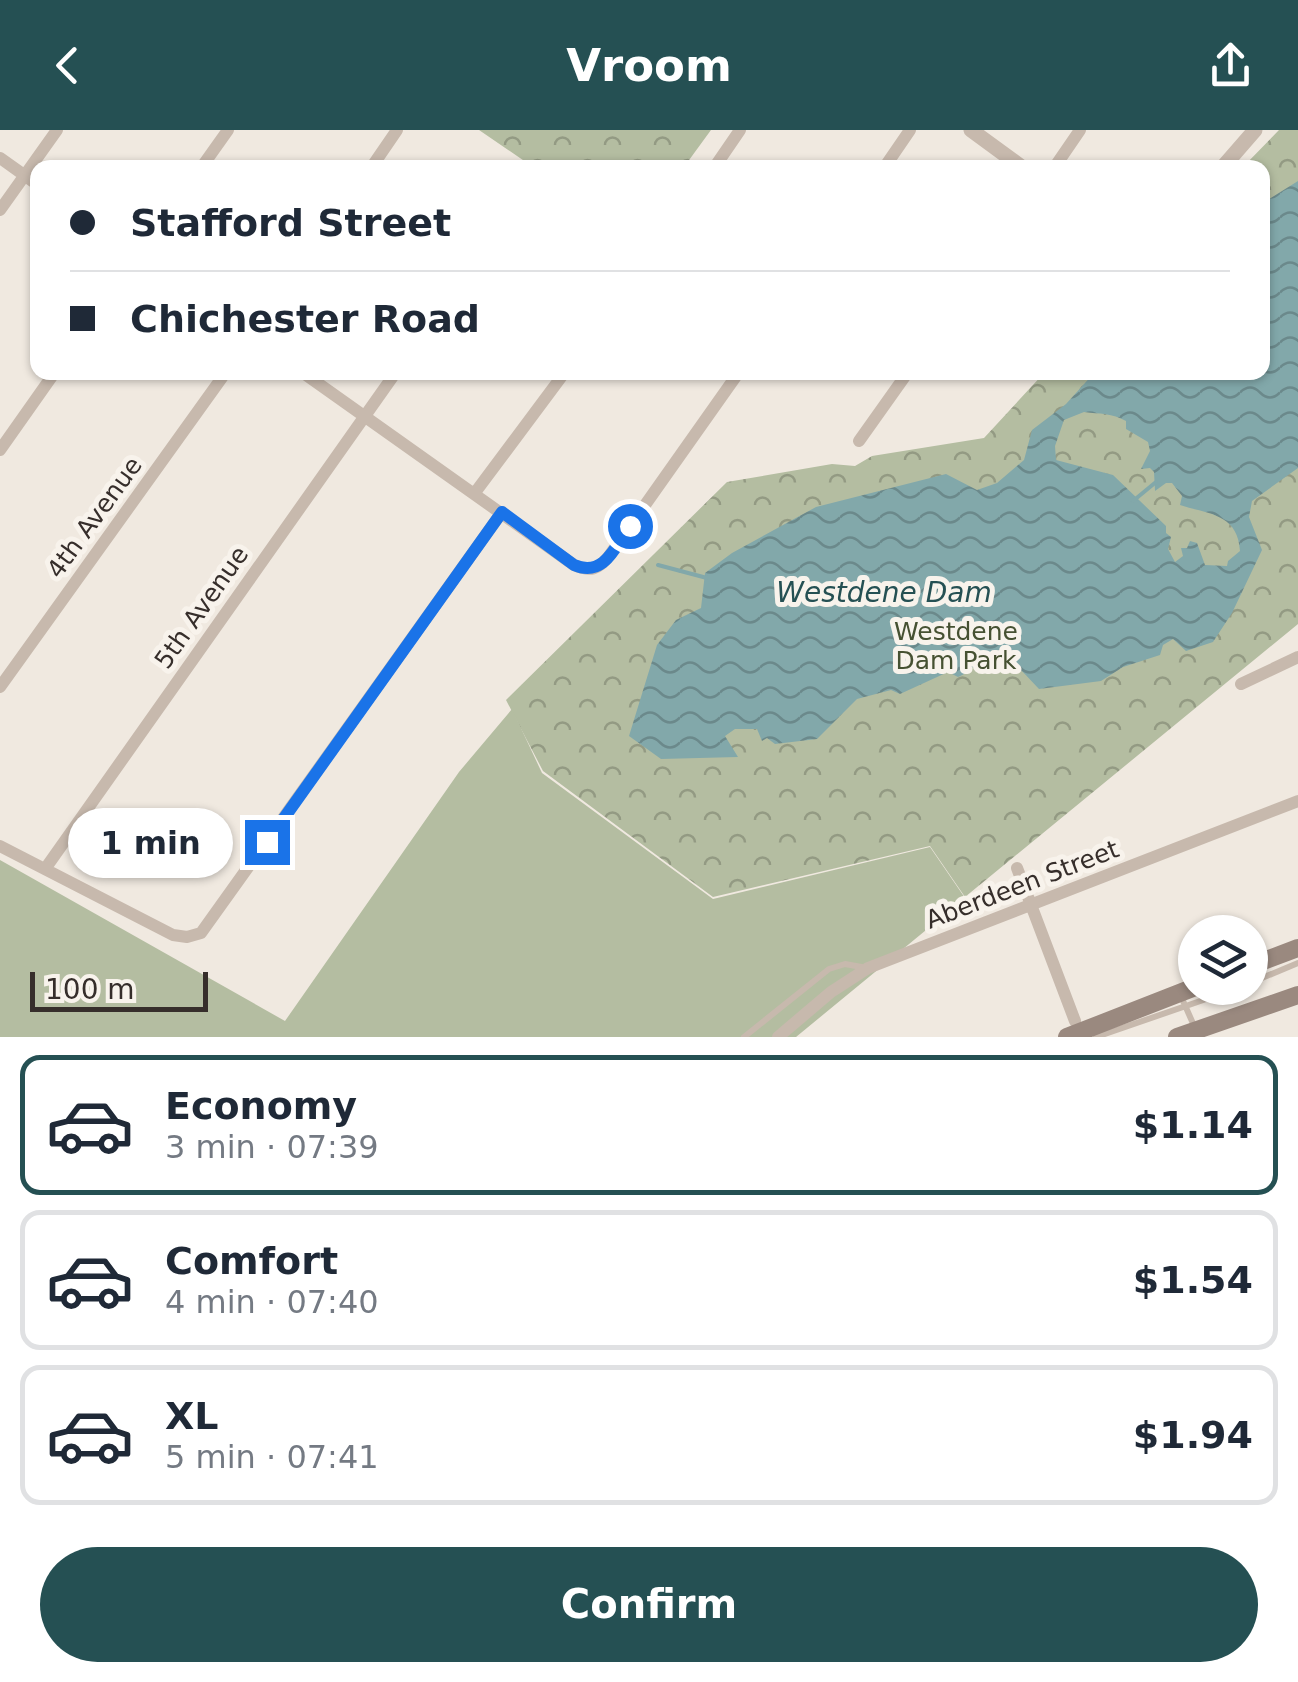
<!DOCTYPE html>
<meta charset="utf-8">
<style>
:root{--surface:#fff;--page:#f2f2f3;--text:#1f2937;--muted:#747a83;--line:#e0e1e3;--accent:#255053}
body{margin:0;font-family:"DejaVu Sans",sans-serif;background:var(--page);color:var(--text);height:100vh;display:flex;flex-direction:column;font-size:38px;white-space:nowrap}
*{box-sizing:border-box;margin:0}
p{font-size:32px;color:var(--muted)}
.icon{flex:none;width:55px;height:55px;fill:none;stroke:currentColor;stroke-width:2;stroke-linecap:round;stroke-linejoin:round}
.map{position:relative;height:907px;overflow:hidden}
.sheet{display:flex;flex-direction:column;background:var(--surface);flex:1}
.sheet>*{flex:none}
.guide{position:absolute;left:30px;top:30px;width:1240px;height:220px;border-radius:20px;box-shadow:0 2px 8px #0004;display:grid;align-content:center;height:220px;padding:0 40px;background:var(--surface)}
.tools{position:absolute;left:1178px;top:785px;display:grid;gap:20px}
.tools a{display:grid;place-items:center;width:90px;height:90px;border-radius:50%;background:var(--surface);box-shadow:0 2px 8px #0004;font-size:50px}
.scale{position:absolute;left:30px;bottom:25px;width:178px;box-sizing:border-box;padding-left:10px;border:5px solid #362e2b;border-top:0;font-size:28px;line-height:35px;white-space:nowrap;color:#362e2b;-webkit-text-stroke:8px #f8f3ec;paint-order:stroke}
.end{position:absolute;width:45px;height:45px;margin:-22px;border:12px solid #1a73e8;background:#fff;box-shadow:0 0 0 5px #fff}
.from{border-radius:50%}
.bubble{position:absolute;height:70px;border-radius:35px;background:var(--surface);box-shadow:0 2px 8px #0004;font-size:32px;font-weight:800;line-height:70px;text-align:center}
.guide b{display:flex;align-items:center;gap:35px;height:95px;font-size:38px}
.guide b+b{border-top:2px solid var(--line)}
.guide i{width:25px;height:25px;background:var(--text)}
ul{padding:18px 0 0;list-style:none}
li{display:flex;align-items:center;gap:30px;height:140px;margin:0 20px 15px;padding:0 20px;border:5px solid var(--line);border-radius:20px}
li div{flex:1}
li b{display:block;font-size:38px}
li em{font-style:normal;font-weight:800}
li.active{border-color:var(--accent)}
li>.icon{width:90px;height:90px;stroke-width:1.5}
.primary-button{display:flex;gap:20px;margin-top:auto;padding:20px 40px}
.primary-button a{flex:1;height:115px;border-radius:60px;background:var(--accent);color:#fff;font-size:40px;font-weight:800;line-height:115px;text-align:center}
header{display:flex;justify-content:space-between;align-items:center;height:130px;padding:0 40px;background:var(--accent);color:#fff;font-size:45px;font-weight:800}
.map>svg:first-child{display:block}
.park{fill:url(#park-crowns)}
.pitch{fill:#b4bda1}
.water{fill:url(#water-waves);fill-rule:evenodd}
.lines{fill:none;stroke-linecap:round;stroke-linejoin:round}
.stream{stroke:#82a8aa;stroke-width:4}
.service{stroke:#c7b9ad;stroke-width:6}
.minor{stroke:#c7b9ad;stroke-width:12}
.tertiary{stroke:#c7b9ad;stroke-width:15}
.secondary{stroke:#9a897f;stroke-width:18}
.route{stroke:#1a73e8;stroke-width:12}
.labels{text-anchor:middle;stroke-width:10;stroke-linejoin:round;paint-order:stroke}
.street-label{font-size:25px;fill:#362e2b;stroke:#f8f3ec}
.park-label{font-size:25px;fill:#465132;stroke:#f8f3ec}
.water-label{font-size:28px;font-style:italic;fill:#255053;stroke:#f8f3ec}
</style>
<header><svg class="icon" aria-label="back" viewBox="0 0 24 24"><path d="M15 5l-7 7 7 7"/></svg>Vroom<svg class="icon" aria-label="share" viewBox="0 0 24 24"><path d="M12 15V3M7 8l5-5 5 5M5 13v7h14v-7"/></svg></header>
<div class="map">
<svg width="1298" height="907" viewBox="0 0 1298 907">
<defs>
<pattern id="park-crowns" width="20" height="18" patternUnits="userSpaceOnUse" patternTransform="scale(2.5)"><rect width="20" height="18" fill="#b4bda1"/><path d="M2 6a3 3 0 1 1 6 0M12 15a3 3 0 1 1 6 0" fill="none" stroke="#939a83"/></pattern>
<pattern id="water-waves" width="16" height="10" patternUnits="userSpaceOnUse" patternTransform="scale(2.5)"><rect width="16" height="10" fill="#82a8aa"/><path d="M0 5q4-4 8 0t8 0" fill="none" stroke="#6b898b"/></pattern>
</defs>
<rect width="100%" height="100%" fill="#f0e9e0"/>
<path class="park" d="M479 0H711L684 37H533Z
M1279 0H1298V494L965 767 930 716 713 767 543 641 506 570 727 352 832 334 855 336 872 326 984 308 1044 243 1262 242V38L1243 37Z"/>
<path class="pitch" d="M512 579 542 643 713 769 930 717 965 768 796 907H0V730L285 891 459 642Z"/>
<path class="water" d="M1298 51V338L1252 371 1249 387 1262 420 1232 483 1213 512 1186 521 1173 509 1163 515 1160 525 1123 537 1101 551 1039 559C1028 548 1003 516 984 528 974 534 971 542 958 547L948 542 900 564 891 560 857 569 817 609 775 614 767 608 762 611 757 599H735L725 606 738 627 661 629 629 606 657 515 676 490 701 478 705 443 732 423 816 377 946 344 977 360 997 353 1024 330 1032 300 1066 274 1094 243 1262 242 1263 73ZM1084 282C1100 284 1112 283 1126 291V299L1148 312 1150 321 1141 339 1150 338 1154 342 1155 361 1166 353H1172L1182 366 1180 375C1207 384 1238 383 1240 421L1228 431 1227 436 1205 435 1197 413 1190 411 1187 418H1181L1183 426 1175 432 1168 419 1171 407 1166 403V396L1113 345 1056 330 1055 316 1064 290Z"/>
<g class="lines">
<path class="stream" d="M1133 371 1156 352
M658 435 707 448"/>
<path class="service" d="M1250 853 1298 833
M1180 864 1195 898
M744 907 829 839 845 834 867 838
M1096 907 1238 858"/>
<path class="minor" d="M0 28 38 55
M201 38 228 0
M371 38 397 0
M714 38 740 0
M884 38 910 0
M1054 38 1080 0
M0 80 57 0
M302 242 574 435C590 442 598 440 609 426L739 242
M859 311 908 242
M0 320 55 242
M474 364 565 242
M1241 554 1298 527
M0 557 226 242
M0 716 173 805 187 807 201 803 502 382
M1017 738 1075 891
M45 739 396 242
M778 907 831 862 868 838 1298 671"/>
<path class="tertiary" d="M971 0 1023 38
M1222 38 1255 0"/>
<path class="secondary" d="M1250 836 1298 818
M1067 907 1195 857
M1177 907 1298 865"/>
</g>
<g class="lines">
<path class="route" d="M267 712 502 382 574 435C604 448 615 417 630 396"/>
</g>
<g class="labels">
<g class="street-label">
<text transform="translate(94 387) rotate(-54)" y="9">4th Avenue</text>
<text transform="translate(201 477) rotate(-55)" y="9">5th Avenue</text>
<text transform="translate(1022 754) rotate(-21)" y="9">Aberdeen Street</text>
</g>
<g class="park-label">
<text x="956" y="510">Westdene<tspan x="956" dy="29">Dam Park</tspan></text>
</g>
<g class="water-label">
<text x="884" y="472">Westdene Dam</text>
</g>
</g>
</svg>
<div class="tools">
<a><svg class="icon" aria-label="layers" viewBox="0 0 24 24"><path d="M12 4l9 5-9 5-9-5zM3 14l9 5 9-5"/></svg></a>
</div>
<div class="scale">100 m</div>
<i class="end from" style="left:630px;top:396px"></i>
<i class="end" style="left:267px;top:712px"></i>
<div class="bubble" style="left:68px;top:678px;width:165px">1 min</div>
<div class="guide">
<b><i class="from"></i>Stafford Street</b>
<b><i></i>Chichester Road</b>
</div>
</div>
<section class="sheet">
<ul>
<li class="active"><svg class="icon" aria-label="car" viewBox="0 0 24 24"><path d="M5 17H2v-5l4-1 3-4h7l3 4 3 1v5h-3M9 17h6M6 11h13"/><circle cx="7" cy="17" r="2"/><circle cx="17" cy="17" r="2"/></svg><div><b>Economy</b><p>3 min · 07:39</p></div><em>$1.14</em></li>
<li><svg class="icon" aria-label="car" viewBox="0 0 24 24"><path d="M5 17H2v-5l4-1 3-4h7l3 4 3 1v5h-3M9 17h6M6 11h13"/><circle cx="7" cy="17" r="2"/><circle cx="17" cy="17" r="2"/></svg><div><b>Comfort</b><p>4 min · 07:40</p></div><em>$1.54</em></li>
<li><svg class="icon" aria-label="car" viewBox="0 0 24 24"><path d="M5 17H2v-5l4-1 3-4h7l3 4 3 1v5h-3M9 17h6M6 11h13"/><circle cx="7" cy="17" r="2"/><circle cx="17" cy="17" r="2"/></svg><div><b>XL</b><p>5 min · 07:41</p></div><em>$1.94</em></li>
</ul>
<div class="primary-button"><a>Confirm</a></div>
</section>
